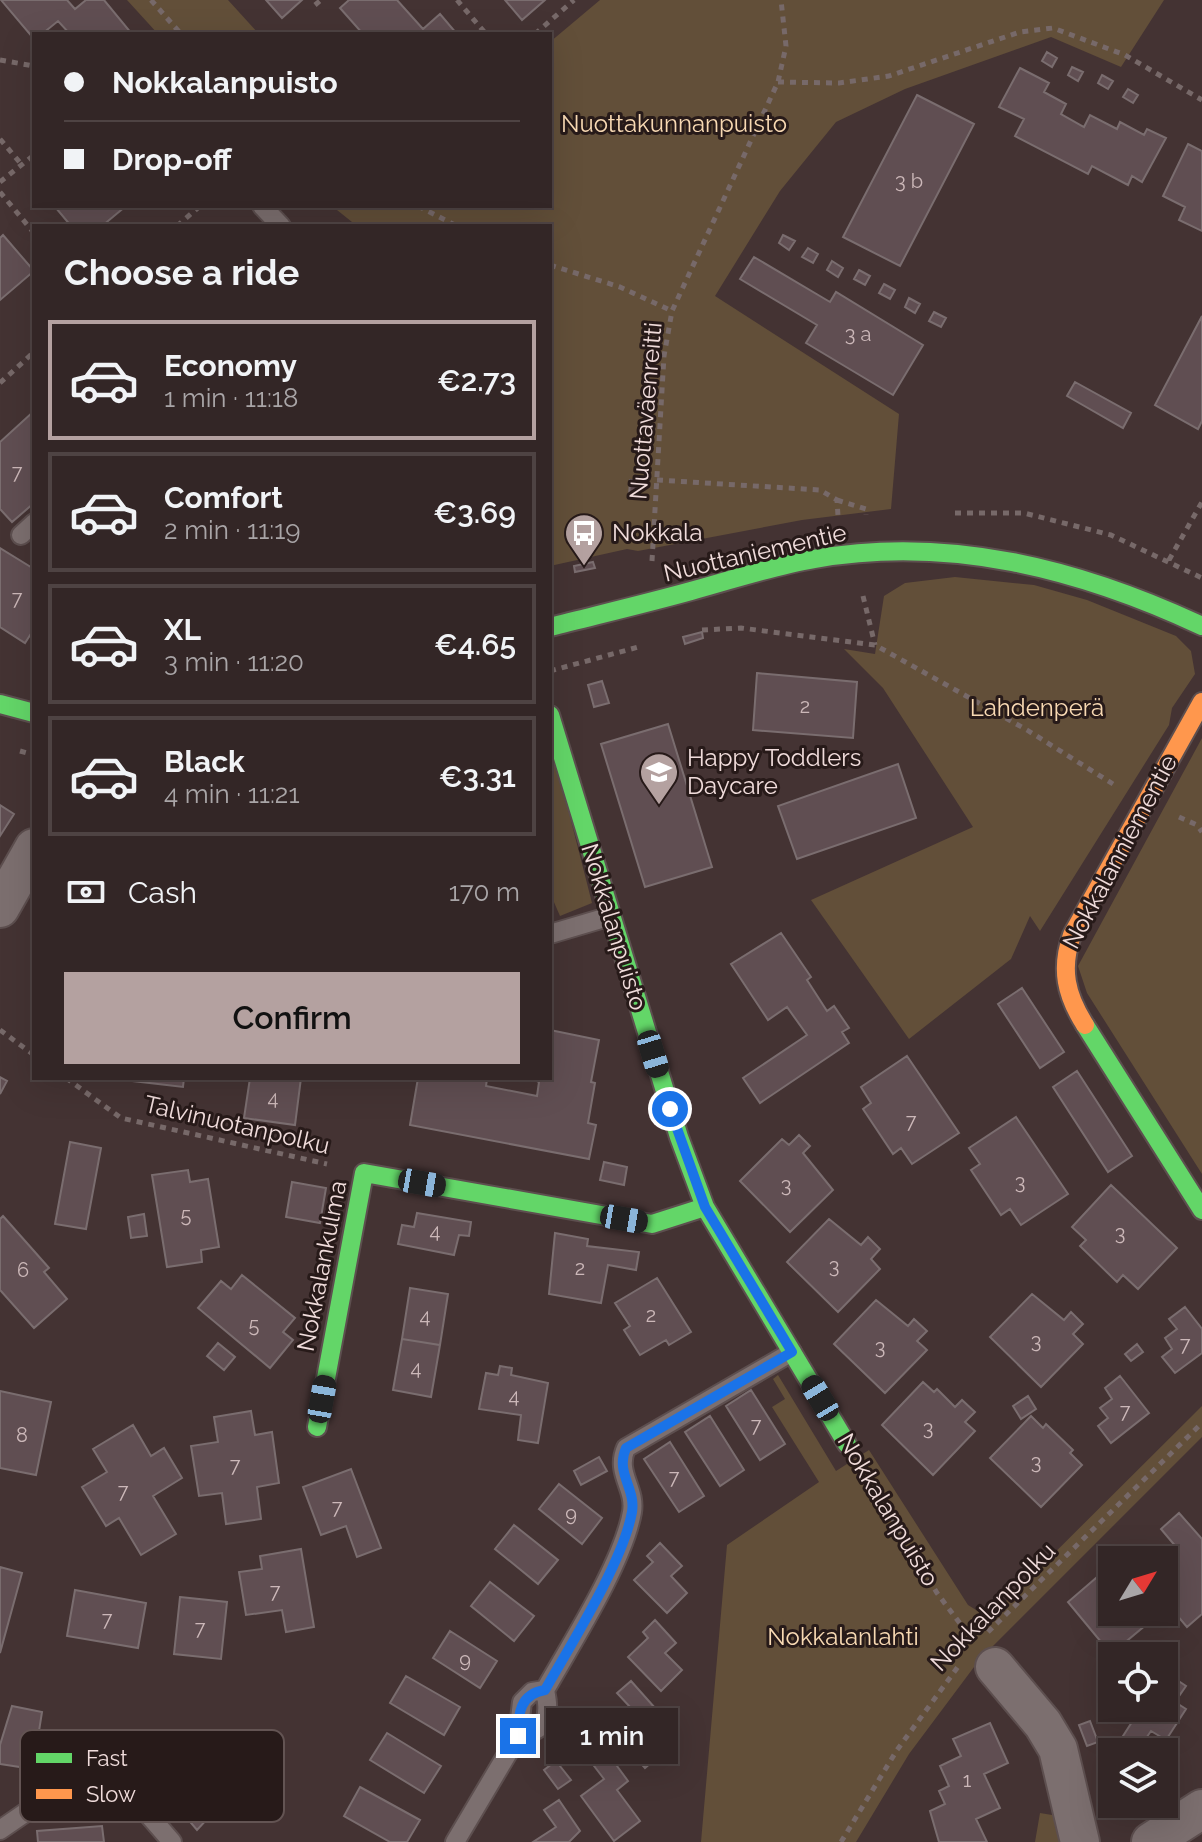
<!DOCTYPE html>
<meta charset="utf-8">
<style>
:root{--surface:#332626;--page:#3b2e2e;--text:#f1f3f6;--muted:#a9a5a7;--line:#4e4343;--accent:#b4a1a0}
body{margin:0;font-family:Raleway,sans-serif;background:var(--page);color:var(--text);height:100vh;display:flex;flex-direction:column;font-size:30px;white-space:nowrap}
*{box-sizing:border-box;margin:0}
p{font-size:26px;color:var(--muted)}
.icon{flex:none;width:44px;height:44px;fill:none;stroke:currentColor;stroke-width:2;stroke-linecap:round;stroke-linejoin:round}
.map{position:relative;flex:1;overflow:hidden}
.sheet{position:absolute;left:32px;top:224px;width:520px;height:856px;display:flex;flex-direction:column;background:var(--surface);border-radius:0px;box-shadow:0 8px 32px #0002,0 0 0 2px var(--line)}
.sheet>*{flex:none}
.hud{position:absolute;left:32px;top:32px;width:520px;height:176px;border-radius:0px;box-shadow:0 8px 32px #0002,0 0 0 2px var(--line);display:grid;align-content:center;height:176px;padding:0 32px;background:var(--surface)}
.needle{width:52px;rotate:52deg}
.fabs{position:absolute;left:1098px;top:1546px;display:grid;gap:16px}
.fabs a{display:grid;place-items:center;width:80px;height:80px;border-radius:0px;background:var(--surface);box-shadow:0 8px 32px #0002,0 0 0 2px var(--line);font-size:40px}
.end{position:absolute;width:36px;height:36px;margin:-18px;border:10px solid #1a73e8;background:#fff;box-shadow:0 0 0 4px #fff}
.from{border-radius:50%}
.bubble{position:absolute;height:56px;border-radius:0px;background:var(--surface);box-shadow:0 8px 32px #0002,0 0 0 2px var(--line);font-size:26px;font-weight:600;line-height:56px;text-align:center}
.car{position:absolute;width:24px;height:48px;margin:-24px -12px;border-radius:10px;box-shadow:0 0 6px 2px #0007;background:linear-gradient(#222 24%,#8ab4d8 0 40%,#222 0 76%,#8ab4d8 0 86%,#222 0)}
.hud b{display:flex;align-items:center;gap:28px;height:76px;font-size:30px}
.hud b+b{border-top:2px solid var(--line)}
.hud i{width:20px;height:20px;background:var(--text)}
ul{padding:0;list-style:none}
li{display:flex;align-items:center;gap:24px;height:120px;margin:0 16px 12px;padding:0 16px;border:4px solid var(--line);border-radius:0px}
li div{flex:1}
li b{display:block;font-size:30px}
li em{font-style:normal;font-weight:600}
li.on{border-color:var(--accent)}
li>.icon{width:72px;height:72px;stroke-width:1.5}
h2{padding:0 32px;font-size:36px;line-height:96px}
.pay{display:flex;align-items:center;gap:20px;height:88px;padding:0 32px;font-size:30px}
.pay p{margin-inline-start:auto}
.cta{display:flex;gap:16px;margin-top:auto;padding:16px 32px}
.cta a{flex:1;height:92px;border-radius:0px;background:var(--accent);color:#111;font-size:32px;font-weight:600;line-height:92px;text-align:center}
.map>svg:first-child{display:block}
.green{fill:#624f39}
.building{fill:#604e52;stroke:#7a6d6f;stroke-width:2}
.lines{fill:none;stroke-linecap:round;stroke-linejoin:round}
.lane-casing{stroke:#5d4f4f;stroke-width:22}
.street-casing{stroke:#5d4f4f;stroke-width:42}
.fast-casing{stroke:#5d4f4f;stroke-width:22}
.slow-casing{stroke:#5d4f4f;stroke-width:22}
.path{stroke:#776969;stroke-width:5;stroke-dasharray:6 6;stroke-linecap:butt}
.lane{stroke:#7c6f6f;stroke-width:18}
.street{stroke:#7c6f6f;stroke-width:38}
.fast{stroke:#63d668;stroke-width:18}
.slow{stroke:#ff974d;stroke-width:18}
.route{stroke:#1a73e8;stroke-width:10}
.labels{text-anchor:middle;stroke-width:6;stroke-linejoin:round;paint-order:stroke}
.number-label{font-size:20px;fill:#ccb8b9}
.park-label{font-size:24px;fill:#f8d9b3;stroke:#271a19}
.street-label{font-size:24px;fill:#f0dcdb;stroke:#271a19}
.poi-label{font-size:24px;fill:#f0dcdb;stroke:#271a19;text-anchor:start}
.key{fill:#271a19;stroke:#635453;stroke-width:2}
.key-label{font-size:22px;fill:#f0dcdb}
</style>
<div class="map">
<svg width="1202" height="1842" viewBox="0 0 1202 1842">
<rect width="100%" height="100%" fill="#433"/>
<path class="green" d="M127 0H228L259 34H158Z
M600 0H1164L1121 67 1051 37 905 89 836 122 780 191 715 296 899 414 891 509 802 520 638 551 627 549 550 566V226H357L332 206H550V42Z
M955 577 1034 585 1087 600 1176 636 1191 651 1195 674 1172 708 1169 725 1040 931 1030 916 1011 959 909 1039 811 900 973 827 883 688 844 649 875 654 884 596 905 583Z
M550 738 592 903 560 916 550 893Z
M1202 738V1174L1087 993 1078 966Z
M778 1375 836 1471 869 1450 968 1605 989 1618 1202 1406V1437L980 1659 909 1754 856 1842H701L727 1545 819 1482 772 1407 785 1399 773 1379Z
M1040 1813 1064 1817 1061 1842H1035Z"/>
<path class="building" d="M1 0H67L75 9 86 0H104L132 34H70L58 21 42 34H34V39Z
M266 0H302L282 18Z
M349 0H397L423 29 440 14 457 34H363L340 8Z
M505 0H545L522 20Z
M1047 52 1057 58 1052 67 1042 61Z
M1072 67 1083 72 1078 81 1068 75Z
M1020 68 1049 83 1044 92 1066 104 1061 114 1084 127 1090 115 1117 129 1120 122 1144 135 1147 129 1166 138 1142 182 1132 176 1128 185 1092 166 1088 174 1015 136 1024 119 999 107Z
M1102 75 1113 81 1108 89 1098 83Z
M1128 89 1138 95 1133 103 1123 97Z
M917 95 974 124 900 266 843 237Z
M1188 144 1202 151V231L1179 220 1185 207 1163 196Z
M58 206H126L102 226H71L56 208Z
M3 235 34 271 0 300V238Z
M783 235 795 241 789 250 779 243Z
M808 248 818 254 813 263 802 257Z
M754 257 830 302 836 292 923 345 893 395 806 343 817 325 740 279Z
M832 261 843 268 838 277 827 270Z
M859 270 870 276 865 285 854 279Z
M884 284 895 290 890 299 879 293Z
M909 298 920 304 915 313 905 307Z
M934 312 946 318 941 327 929 321Z
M1202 316V421L1198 429 1155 405Z
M1075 382 1131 413 1123 428 1067 396Z
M34 411V503L12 522 0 509V442Z
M630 480H640V496H629Z
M0 548 34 569V629L25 643 0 627Z
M593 562 595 568 575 572 574 566Z
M702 632 703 638 685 644 683 637Z
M757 673 857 682 853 738 753 730Z
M602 681 609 703 594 707 588 685Z
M668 724 712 867 645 887 601 744Z
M898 764 916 818 797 859 778 806Z
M0 805 14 814 0 836Z
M781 933 811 977 807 980 827 1011 834 1006 849 1028 842 1032 849 1043 760 1103 743 1078 807 1035 787 1007 768 1020 731 964Z
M1022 988 1064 1052 1040 1068 998 1004Z
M550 1030 599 1040 591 1082 595 1083 588 1123 596 1125 589 1159 410 1125 418 1078H484L487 1079 486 1086 537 1096 539 1082 531 1078H550Z
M907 1056 959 1133 912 1164 901 1148 893 1154 863 1109 871 1103 861 1087Z
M1077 1071 1132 1156 1108 1172 1053 1087Z
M0 1077 7 1081 0 1094Z
M133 1078H184L183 1087 133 1081Z
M250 1078H301L295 1125 244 1118Z
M1016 1117 1068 1194 1021 1225 1010 1209 1001 1215 971 1170 980 1164 969 1148Z
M799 1135 810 1146 803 1153 833 1190 790 1232 740 1181 782 1139 789 1145Z
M70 1142 101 1148 86 1229 55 1224Z
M604 1162 627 1167 624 1185 600 1180Z
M188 1170 190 1182 208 1179 219 1247 201 1250 202 1262 167 1267 152 1175Z
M292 1182 326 1188 320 1223 286 1217Z
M1111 1185 1177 1248 1138 1289 1123 1275 1117 1282 1080 1246 1086 1240 1072 1227Z
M417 1213 471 1222 469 1236 459 1235 454 1255 398 1244 402 1225 414 1227Z
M144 1214 147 1236 131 1238 128 1217Z
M3 1216 49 1268 44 1272 67 1299 34 1328 0 1290V1219Z
M829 1219 861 1245 868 1237 880 1249 871 1259 880 1269 838 1312 787 1262Z
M555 1233 588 1239 587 1246 639 1252 636 1270 608 1265 601 1303 549 1294Z
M242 1275 295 1318 283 1332 293 1340 270 1368 198 1308 221 1281 231 1289Z
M657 1278 691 1332 669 1345 666 1340 640 1355 624 1330 630 1326 615 1303Z
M410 1288 448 1294 440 1345 402 1339Z
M1032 1294 1064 1320 1071 1312 1083 1324 1073 1334 1083 1344 1041 1387 990 1337Z
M876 1300 908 1326 914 1319 927 1331 917 1341 927 1350 885 1393 834 1344Z
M1185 1307 1202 1329V1353L1175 1373 1162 1357 1172 1349 1165 1338 1177 1329 1169 1319Z
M402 1339 440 1345 431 1397 393 1390Z
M218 1343 235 1357 224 1370 207 1356Z
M1137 1344 1143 1352 1131 1361 1125 1354Z
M500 1366 512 1368 511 1375 548 1383 538 1443 518 1440 521 1415 479 1409 486 1373 498 1375Z
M1120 1376 1149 1413 1111 1443 1098 1426 1108 1418 1100 1408 1112 1399 1105 1388Z
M923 1382 934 1392 937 1389 955 1407 962 1400 975 1412 965 1422 975 1431 933 1475 882 1425Z
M751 1390 785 1444 760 1460 726 1406Z
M0 1391 51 1402 36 1475 0 1468Z
M1028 1396 1036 1409 1021 1419 1013 1406Z
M251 1411 255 1435 272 1432 279 1483 257 1487 261 1519 226 1524 222 1493 199 1496 191 1446 218 1442 214 1417Z
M710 1416 744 1470 720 1486 685 1432Z
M1031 1416 1043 1428 1046 1424 1073 1450 1070 1453 1082 1465 1041 1507 990 1458Z
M133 1425 151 1456 164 1448 182 1478 153 1496 176 1534 141 1555 119 1518 106 1526 82 1487 107 1472 93 1449Z
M670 1442 704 1496 679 1512 644 1459Z
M599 1457 607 1471 581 1485 574 1471Z
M351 1469 381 1548 357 1557 346 1526 321 1535 303 1487Z
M559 1484 602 1518 582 1544 539 1509Z
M1179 1513 1202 1539V1614L1187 1627 1164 1600V1582L1171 1577 1164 1569V1560L1177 1548 1161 1529Z
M514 1525 558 1560 538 1584 495 1549Z
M660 1543 682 1566 671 1576 687 1593 667 1613 634 1580 653 1562 647 1556Z
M301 1549 314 1627 286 1632 282 1610 246 1615 239 1572 262 1569 260 1556Z
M0 1567 22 1573 0 1653Z
M1103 1572 1112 1582V1612H1137L1147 1624 1111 1654 1068 1602Z
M490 1582 534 1616 514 1641 471 1606Z
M75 1590 146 1603 138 1648 67 1636Z
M180 1597 227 1602 221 1659 174 1654Z
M655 1620 676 1643 665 1653 682 1670 661 1691 628 1657 648 1638 643 1632Z
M450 1631 497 1661 480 1688 433 1658Z
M1165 1672 1186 1686 1175 1702 1186 1709 1166 1740 1151 1731 1140 1747 1123 1736 1141 1708H1164Z
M406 1676 460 1707 444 1735 390 1703Z
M631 1681 655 1708 643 1718 668 1748 645 1768 609 1727 631 1708 617 1693Z
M12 1706 42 1712 33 1769 0 1764V1745Z
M1090 1721 1098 1742 1087 1746 1079 1725Z
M990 1723 1008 1763 984 1774 1000 1808 976 1819 987 1842H939L930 1811 945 1804 939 1791 949 1786 940 1766 961 1756 953 1739Z
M387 1733 441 1766 424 1793 370 1760Z
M224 1748 248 1775 197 1830 169 1797Z
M606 1751 628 1781 617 1790 640 1821 614 1841 581 1796 604 1779 591 1762Z
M556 1761 571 1780 558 1789 544 1770Z
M360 1787 420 1820 407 1842H390L344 1816Z
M559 1800 580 1831 569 1842H533L556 1827 544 1810Z
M102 1826 104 1842H38L37 1831Z"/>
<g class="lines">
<g class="lane-casing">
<path id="lane" d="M262 206 281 226
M21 535 34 523
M550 934 611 916
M518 1736C547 1730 551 1718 545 1690
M0 1830 32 1808 140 1805 172 1842
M455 1842 518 1736 522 1702 532 1692 545 1690C571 1644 623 1563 632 1512 636 1488 615 1473 626 1448L792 1352"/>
</g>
<g class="street-casing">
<path id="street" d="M0 908 34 848
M995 1667 1043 1724 1058 1749 1080 1842
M1151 1842 1202 1809"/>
</g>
<g class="fast-casing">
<path id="fast" d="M550 627C597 615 644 604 691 591 732 580 772 566 814 559 949 535 1080 569 1202 626
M0 704 34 713
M550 715 679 1137 705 1207 847 1444
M1085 1025 1202 1210
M317 1427 364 1173 652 1224 705 1207"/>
</g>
<g class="slow-casing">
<path id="slow" d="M1085 1025C1066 995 1060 969 1072 935L1202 702"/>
</g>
<path class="path" d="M151 0 181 34
M457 0 486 34
M315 5 321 0
M535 34 574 0
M0 60 34 66
M778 82 839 83 889 76 1020 32 1053 28 1125 55 1202 100
M0 139 22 165
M0 182 34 155
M0 192 34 233
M418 206 457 226
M177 226 200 206
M550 265 620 287 672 311
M0 383 34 352
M657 480 820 490 837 500 838 516
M837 500 866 509V515
M955 513H1024L1111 535 1202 578
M1169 560 1202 502
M652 561 664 356 672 311 778 82 786 46 781 0
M863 596 875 645
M702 630 741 628 875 645 1027 730 1113 784
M550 671 642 646
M20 751 34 755
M1179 817 1197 825 1202 832
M0 1030 34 1055
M66 1078 121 1118 327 1164
M867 1476 937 1593 974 1642
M988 1632 1202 1423
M841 1842 897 1750 960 1664"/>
<use href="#lane" class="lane"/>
<use href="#street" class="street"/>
<use href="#fast" class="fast"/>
<use href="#slow" class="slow"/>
</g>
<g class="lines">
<path class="route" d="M518 1736C518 1713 520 1694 545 1690 571 1644 623 1562 632 1512 636 1488 615 1473 626 1448L792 1352 705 1207 670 1109"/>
</g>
<defs>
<g id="bus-pin" transform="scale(2)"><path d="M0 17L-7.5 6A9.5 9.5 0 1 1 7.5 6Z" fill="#b4a1a0" stroke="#271a19"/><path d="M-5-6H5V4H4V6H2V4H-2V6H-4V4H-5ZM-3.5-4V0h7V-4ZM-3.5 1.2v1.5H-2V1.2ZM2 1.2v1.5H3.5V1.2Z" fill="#fff"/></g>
<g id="school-pin" transform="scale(2)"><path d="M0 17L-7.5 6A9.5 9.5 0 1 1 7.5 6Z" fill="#b4a1a0" stroke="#271a19"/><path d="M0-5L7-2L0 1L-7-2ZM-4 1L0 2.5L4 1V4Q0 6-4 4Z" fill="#fff"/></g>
</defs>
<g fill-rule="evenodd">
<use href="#bus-pin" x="584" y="533"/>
<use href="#school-pin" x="659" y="772"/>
</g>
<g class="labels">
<g class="number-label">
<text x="909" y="188">3 b</text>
<text x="858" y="341">3 a</text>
<text x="17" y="479">7</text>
<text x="17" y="605">7</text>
<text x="805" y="713">2</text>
<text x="273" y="1105">4</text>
<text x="911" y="1128">7</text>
<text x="1020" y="1189">3</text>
<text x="786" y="1192">3</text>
<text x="186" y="1222">5</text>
<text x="435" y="1238">4</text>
<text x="1120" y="1240">3</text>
<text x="834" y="1273">3</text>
<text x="580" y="1275">2</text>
<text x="23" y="1277">6</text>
<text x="651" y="1322">2</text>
<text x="425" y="1323">4</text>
<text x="254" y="1332">5</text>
<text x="1036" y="1348">3</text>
<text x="1185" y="1351">7</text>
<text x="880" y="1354">3</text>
<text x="416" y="1375">4</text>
<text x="514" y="1403">4</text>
<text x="1125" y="1418">7</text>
<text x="756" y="1432">7</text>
<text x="928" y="1435">3</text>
<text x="22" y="1442">8</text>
<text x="1036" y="1469">3</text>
<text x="235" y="1472">7</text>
<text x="674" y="1484">7</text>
<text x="123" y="1498">7</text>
<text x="337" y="1514">7</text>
<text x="571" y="1521">9</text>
<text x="275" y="1598">7</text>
<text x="107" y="1626">7</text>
<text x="200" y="1635">7</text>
<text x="465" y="1667">9</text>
<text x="967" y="1787">1</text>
</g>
<g class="park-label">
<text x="674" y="132">Nuottakunnanpuisto</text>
<text x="1037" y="716">Lahdenperä</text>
<text x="843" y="1645">Nokkalanlahti</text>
</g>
<g class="street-label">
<text transform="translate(646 411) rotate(-85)" y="8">Nuottaväenreitti</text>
<text transform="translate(755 553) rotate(-13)" y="8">Nuottaniementie</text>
<text transform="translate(1120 852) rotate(-62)" y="8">Nokkalanniementie</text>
<text transform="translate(614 927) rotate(73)" y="8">Nokkalanpuisto</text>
<text transform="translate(237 1125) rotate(13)" y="8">Talvinuotanpolku</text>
<text transform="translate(322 1266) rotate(-79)" y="8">Nokkalankulma</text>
<text transform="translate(888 1510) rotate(59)" y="8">Nokkalanpuisto</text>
<text transform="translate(993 1607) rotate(-46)" y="8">Nokkalanpolku</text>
</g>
<g class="poi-label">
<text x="612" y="541">Nokkala</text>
<text x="687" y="766">Happy Toddlers<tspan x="687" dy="28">Daycare</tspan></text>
</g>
</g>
<rect x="20" y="1730" width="264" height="92" rx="12" class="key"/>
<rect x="36" y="1753" width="36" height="10" fill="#63d668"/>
<rect x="36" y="1789" width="36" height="10" fill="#ff974d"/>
<g class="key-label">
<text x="86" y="1766">Fast</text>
<text x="86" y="1802">Slow</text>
</g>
</svg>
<div class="fabs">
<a><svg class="needle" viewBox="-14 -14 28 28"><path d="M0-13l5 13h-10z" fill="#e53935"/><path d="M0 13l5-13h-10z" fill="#a9a5a7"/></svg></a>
<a><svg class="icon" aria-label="locate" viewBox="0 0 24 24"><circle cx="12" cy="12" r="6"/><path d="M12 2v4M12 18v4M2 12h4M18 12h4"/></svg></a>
<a><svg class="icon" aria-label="layers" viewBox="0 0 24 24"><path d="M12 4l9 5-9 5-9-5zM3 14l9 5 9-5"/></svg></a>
</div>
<i class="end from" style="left:670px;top:1109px"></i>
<i class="end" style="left:518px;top:1736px"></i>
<div class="bubble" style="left:546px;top:1708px;width:132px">1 min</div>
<i class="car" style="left:653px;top:1054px;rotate:163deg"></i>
<i class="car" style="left:422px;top:1183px;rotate:100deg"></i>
<i class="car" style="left:624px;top:1219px;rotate:100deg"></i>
<i class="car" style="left:820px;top:1398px;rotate:329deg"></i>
<i class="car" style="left:322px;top:1399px;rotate:10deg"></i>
<div class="hud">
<b><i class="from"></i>Nokkalanpuisto</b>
<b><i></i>Drop-off</b>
</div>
<section class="sheet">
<h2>Choose a ride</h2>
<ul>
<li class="on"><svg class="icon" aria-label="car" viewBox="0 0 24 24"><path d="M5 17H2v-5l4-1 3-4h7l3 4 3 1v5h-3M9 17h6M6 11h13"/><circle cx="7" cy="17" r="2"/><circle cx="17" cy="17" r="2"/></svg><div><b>Economy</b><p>1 min · 11:18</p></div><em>€2.73</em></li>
<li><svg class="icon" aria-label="car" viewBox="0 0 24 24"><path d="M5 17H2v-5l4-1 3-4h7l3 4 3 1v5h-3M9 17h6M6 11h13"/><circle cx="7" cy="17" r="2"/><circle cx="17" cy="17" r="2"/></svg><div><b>Comfort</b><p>2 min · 11:19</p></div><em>€3.69</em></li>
<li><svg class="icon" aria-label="car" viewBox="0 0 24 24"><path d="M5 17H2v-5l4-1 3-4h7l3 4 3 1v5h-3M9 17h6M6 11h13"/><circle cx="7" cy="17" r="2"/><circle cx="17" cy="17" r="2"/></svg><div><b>XL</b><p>3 min · 11:20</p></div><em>€4.65</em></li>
<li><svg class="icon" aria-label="car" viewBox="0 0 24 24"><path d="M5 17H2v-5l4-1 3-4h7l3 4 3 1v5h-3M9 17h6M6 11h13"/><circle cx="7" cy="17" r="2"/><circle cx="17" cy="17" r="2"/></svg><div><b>Black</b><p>4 min · 11:21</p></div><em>€3.31</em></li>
</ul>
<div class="pay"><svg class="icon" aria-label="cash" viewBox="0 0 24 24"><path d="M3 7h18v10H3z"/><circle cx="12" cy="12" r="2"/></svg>Cash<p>170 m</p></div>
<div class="cta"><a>Confirm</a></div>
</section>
</div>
